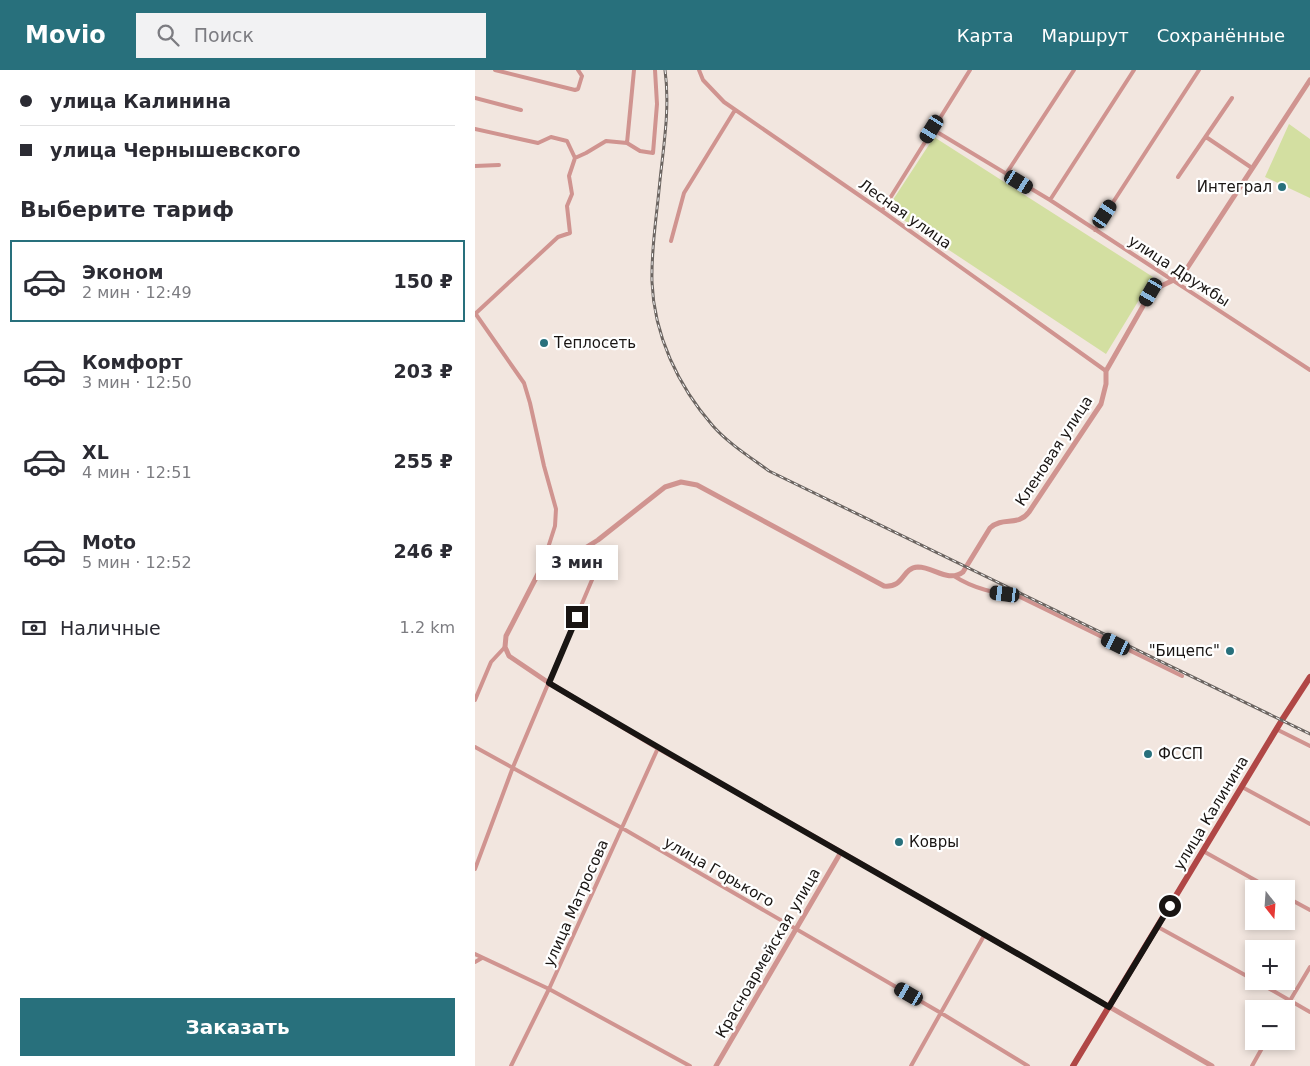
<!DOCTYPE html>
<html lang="ru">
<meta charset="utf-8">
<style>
:root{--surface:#fff;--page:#f2f2f3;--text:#2b2b33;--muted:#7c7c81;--line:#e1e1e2;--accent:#28707c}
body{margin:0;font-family:"DejaVu Sans",sans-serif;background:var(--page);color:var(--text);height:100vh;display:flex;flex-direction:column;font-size:19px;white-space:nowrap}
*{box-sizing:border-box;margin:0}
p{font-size:16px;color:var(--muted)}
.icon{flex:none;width:28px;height:28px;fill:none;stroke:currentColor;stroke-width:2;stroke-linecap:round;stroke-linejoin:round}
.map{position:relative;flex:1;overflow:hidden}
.drawer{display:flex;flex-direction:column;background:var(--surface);width:475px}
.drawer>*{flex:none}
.top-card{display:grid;align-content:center;height:110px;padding:0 20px;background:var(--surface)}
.needle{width:32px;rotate:163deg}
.buttons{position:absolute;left:770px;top:810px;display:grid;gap:10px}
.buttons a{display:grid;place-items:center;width:50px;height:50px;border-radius:0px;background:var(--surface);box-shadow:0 2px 8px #0003;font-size:25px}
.end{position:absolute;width:22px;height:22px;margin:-11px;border:6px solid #191513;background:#fff;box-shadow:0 0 0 2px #fff}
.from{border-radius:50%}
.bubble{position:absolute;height:35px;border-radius:0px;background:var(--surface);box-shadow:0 2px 8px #0003;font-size:16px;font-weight:600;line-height:35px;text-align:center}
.car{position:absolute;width:15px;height:30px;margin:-15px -8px;border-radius:6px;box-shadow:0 0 4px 1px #0007;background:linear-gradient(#222 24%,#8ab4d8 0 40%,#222 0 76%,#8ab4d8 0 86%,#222 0)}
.top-card b{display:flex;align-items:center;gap:18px;height:48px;font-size:19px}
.top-card b+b{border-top:1px solid var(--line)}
.top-card i{width:12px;height:12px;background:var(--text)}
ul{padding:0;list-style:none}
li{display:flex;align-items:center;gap:15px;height:82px;margin:0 10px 8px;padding:0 10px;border:2px solid transparent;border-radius:0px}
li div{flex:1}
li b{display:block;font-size:19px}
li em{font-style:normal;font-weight:600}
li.selected{border-color:var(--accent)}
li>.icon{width:45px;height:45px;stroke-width:1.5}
h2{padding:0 20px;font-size:22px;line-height:60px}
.pay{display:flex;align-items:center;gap:12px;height:55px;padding:0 20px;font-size:19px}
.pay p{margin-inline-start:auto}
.action{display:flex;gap:10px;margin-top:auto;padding:10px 20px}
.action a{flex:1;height:58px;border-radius:0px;background:var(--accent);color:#fff;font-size:20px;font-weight:600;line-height:58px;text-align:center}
header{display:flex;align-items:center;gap:30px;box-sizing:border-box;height:70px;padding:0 25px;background:var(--accent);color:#fff}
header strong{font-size:24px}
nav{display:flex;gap:28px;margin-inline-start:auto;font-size:18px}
.search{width:350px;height:45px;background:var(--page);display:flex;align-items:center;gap:12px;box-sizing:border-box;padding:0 18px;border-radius:0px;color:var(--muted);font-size:19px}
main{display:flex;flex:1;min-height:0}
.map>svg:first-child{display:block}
.green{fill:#d3dfa1}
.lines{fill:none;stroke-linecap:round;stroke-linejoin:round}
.minor{stroke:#d09490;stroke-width:4}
.tertiary{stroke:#d09490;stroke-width:5}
.primary{stroke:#b04746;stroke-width:6}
.rail-casing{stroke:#6c6561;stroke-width:3}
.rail{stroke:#fff;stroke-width:1;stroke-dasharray:4;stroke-linecap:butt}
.route{stroke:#191513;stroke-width:6}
.poi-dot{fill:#28707c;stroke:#fff;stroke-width:2}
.labels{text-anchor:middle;stroke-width:4.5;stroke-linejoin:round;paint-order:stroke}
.poi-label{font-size:15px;fill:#191513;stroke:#fff;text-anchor:start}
.street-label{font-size:15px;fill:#191513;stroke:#fff}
</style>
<header>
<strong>Movio</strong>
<div class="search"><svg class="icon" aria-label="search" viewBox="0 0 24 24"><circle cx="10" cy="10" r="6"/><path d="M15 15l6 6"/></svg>Поиск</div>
<nav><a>Карта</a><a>Маршрут</a><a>Сохранённые</a></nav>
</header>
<main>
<section class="drawer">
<div class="top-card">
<b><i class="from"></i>улица Калинина</b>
<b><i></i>улица Чернышевского</b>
</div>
<h2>Выберите тариф</h2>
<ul>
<li class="selected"><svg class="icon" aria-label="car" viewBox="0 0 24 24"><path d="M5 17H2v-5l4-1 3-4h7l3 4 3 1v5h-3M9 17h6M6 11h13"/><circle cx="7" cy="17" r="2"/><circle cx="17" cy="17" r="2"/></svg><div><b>Эконом</b><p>2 мин · 12:49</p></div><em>150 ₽</em></li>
<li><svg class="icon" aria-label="car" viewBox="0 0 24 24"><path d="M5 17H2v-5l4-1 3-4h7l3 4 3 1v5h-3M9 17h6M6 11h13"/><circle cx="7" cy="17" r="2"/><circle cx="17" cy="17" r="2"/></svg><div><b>Комфорт</b><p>3 мин · 12:50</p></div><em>203 ₽</em></li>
<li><svg class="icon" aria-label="car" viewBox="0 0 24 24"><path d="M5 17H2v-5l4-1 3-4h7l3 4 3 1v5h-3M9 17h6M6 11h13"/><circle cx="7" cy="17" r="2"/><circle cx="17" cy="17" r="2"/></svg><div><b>XL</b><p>4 мин · 12:51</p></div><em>255 ₽</em></li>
<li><svg class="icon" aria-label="car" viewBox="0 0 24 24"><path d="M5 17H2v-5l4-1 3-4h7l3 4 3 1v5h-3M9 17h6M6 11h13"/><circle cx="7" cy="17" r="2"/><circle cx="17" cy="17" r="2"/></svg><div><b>Moto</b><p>5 мин · 12:52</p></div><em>246 ₽</em></li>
</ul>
<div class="pay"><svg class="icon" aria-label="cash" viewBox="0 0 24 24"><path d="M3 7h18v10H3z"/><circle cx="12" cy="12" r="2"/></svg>Наличные<p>1.2 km</p></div>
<div class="action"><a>Заказать</a></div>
</section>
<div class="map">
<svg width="835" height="996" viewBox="0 0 835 996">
<rect width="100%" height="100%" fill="#f2e6df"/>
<path class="green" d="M814 54 835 69V128L790 107Z
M459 67 678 207 631 284 412 139Z"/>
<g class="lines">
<path class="minor" d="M20 0 100 20 103 19 107 6 103 0
M224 0 228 10 249 32 407 141 631 301
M0 28 46 40
M0 59 63 73 76 67 92 71 100 88
M457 59 575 130 835 300
M731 67 777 98
M152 73 159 0
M100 88 111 83 131 71 152 73 165 81 178 83 182 34 180 0
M0 96 24 95
M531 104 599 0
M703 107 757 28
M575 130 659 0
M407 141 495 0
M620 160 724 0
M196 171 209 123 260 40
M0 243 49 313 55 333 69 396 81 439 80 456 71 484 69 498
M0 244 83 167 95 163 92 136 97 124 94 106 100 88
M479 506C499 519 520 523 543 526L707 606
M0 630 16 592 30 577
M801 659 835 676
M0 677 147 758 466 943 553 996
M767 717 835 754
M728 781 796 819
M0 799 38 697 122 498 111 478
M811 827 835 840
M683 857 779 910
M0 884 74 919 215 996
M0 892 7 888
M781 911 835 942
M810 939 835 897
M36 996 74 919 183 678
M436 996 510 864
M777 996 791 971"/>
<path class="tertiary" d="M241 996 366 782
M737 996 366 782 183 678 74 613 34 586 30 577 31 566 64 502 69 498 94 488 123 470 190 417 206 412 222 415 409 516C430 518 426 498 443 497 459 497 473 513 488 502L515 458C528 446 543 457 554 442L626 334 631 314V301L676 222 682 218 707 206 835 10"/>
<path class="primary" d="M598 996 807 650 835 607"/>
<g class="rail-casing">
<path id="rail" d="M190 0C195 36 189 73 185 110 182 144 176 178 177 212 179 265 203 316 238 356 254 374 275 387 294 401L835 664"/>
</g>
<use href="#rail" class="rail"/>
</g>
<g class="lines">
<path class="route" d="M102 547 74 613C260 724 449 828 634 937L695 836"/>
</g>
<g class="poi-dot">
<circle cx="807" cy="117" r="5"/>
<circle cx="69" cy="273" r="5"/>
<circle cx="755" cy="581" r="5"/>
<circle cx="673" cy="684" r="5"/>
<circle cx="424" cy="772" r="5"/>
</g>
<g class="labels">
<g class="poi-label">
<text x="797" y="122" text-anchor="end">Интеграл</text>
<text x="79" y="278">Теплосеть</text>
<text x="745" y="586" text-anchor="end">"Бицепс"</text>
<text x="683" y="689">ФССП</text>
<text x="434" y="777">Ковры</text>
</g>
<g class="street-label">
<text transform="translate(430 144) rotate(35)" y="5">Лесная улица</text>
<text transform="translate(704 201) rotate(33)" y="5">улица Дружбы</text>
<text transform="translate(579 381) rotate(-57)" y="5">Кленовая улица</text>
<text transform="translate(736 743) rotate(-59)" y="5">улица Калинина</text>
<text transform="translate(244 802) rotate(30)" y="5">улица Горького</text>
<text transform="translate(101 833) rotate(-66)" y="5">улица Матросова</text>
<text transform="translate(293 883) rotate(-60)" y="5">Красноармейская улица</text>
</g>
</g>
</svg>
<div class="buttons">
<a><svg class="needle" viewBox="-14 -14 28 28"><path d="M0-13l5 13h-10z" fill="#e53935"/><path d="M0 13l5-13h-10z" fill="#7c7c81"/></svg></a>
<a>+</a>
<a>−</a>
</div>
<i class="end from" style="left:695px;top:836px"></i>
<i class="end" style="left:102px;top:547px"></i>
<div class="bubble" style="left:61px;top:475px;width:82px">3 мин</div>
<i class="car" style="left:457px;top:59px;rotate:212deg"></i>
<i class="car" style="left:544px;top:112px;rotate:121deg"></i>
<i class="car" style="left:630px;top:144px;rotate:33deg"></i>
<i class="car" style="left:676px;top:222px;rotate:210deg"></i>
<i class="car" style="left:530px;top:524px;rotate:277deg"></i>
<i class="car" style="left:641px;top:574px;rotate:296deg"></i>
<i class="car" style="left:434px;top:924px;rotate:300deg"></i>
</div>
</main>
